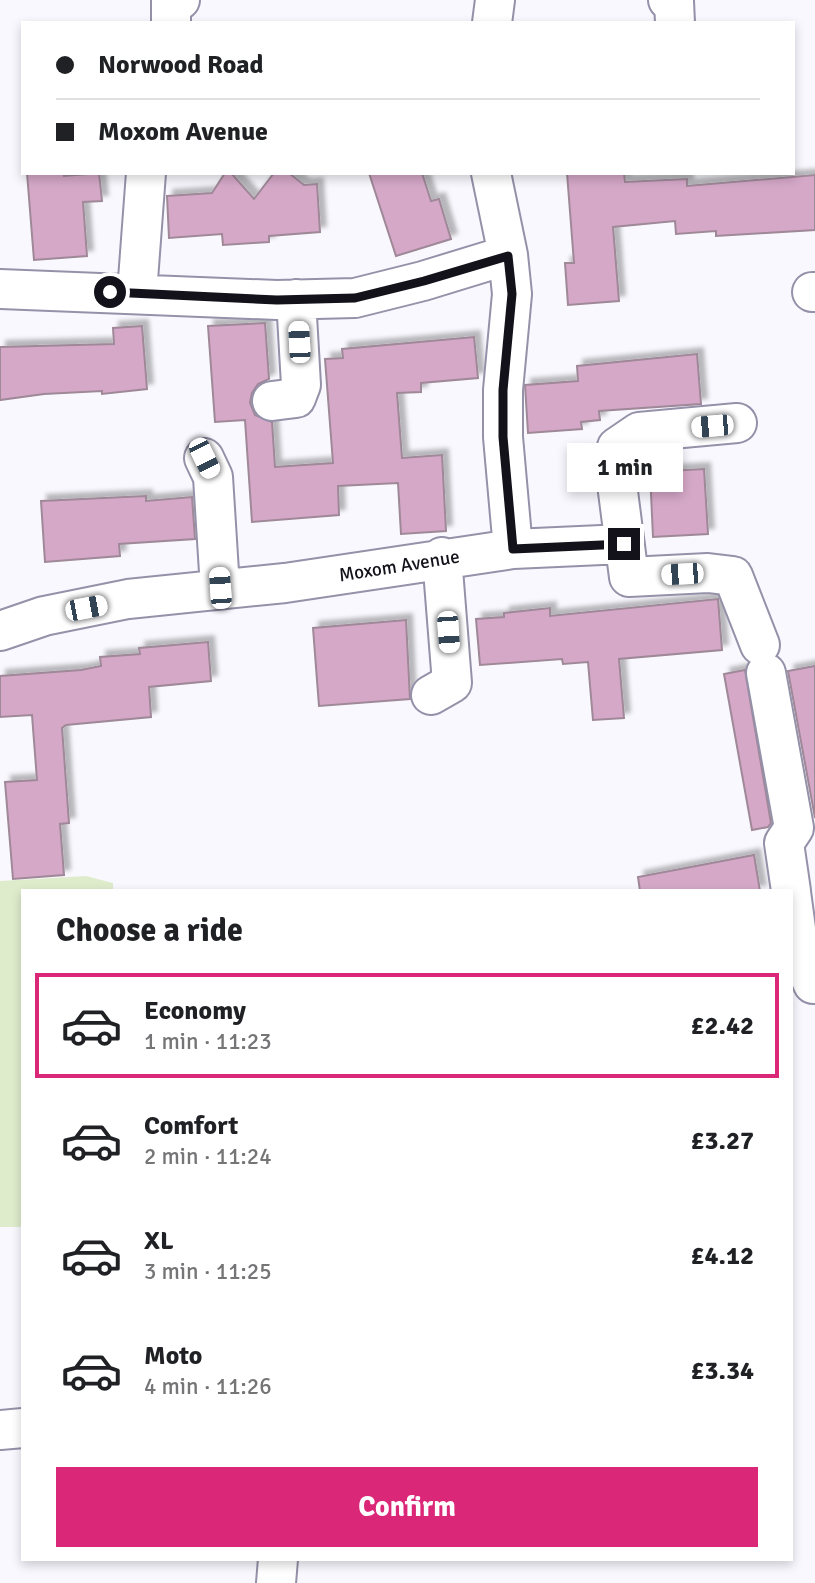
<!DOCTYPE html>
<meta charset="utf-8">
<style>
:root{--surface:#fff;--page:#f6f6f6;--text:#202124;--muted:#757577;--line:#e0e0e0;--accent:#db2777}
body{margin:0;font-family:Signika,sans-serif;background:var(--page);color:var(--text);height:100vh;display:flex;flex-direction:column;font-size:26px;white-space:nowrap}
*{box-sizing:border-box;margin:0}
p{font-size:23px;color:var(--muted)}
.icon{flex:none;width:38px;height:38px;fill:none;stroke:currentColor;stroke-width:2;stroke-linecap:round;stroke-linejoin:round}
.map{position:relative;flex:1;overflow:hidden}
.side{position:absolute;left:21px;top:889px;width:772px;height:672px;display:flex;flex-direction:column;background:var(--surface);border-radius:0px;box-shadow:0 4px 10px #0003}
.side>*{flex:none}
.hud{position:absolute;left:21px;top:21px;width:774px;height:154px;border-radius:0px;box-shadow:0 4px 10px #0003;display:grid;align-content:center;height:154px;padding:0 35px;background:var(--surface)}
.end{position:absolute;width:32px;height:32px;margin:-16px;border:9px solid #13121b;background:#fff;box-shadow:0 0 0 4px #fff}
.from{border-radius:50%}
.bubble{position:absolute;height:49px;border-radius:0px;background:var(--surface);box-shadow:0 4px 10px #0003;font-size:23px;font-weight:700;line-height:49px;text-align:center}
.car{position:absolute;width:21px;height:42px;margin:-21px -10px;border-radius:9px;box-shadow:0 0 5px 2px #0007;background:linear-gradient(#fff 24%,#345 0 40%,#fff 0 76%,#345 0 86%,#fff 0)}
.hud b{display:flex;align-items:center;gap:24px;height:66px;font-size:26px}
.hud b+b{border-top:2px solid var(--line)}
.hud i{width:18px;height:18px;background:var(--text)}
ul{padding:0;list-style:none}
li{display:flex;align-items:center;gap:21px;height:105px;margin:0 14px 10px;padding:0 21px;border:4px solid transparent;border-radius:0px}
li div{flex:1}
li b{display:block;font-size:26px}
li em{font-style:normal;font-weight:700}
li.active{border-color:var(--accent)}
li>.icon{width:63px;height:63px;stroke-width:1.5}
h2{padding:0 35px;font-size:32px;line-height:84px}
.cta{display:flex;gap:14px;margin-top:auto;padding:14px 35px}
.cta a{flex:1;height:80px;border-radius:0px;background:var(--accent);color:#fff;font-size:28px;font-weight:700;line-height:80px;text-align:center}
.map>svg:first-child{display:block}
.green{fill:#dfeccc}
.building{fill:#d5a8c8;stroke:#9f8898;stroke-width:2;filter:url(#shadow)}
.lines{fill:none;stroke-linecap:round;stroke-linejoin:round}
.minor-casing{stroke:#9491a9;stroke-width:42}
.minor{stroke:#fff;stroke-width:38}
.route{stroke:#13121b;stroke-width:9}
.labels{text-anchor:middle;stroke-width:5;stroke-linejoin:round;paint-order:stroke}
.street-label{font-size:19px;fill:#13121b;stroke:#fff}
</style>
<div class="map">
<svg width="815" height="1583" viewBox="0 0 815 1583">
<defs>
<filter id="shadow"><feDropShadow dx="6" dy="-6" stdDeviation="2" flood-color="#0004"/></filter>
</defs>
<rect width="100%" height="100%" fill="#f9f8fe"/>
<path class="green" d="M86 876 113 883V891H23V1227H0V881Z"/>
<path class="building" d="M27 173H63L64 176 99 173 102 201 83 202 87 256 34 260Z
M225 173H231L254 199 274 173H289L304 185 317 184 320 232 269 236V242L223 245 222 234 169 238 167 196 212 193Z
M369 173H422L431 201 439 199 451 239 396 256Z
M567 173H624L625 182 687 179V186L815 175V230L716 236V231L676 234 675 221 613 227 619 301 568 305 565 263H574Z
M265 323 269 379 258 384 252 393 250 403 255 415 272 422 275 467 333 463 325 359 343 358 342 349 474 337 478 378 421 383V392L397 393 402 458 442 455 446 531 401 534 398 483 338 486 339 515 252 522 245 420 215 422 208 326Z
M142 326 147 389 102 394V391L44 394 0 400V347L114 344 113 328Z
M697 354 701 404 599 411 600 420 581 422 582 429 528 433 525 385 578 381 577 366Z
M704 469 708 534 653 537 650 472Z
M146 496V501L192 497 195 539 119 544 120 556 45 562 41 501Z
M718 599 722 650 619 659 624 718 593 720 588 662 563 664 562 659 480 665 476 619 504 617V613L550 608V616Z
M406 620 410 699 319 706 313 628Z
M208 642 211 681 149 687 151 717 66 725 62 728 69 823 60 824 64 875 13 879 5 782 37 780 32 715 0 717V676L81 670 101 666 100 657 140 654 139 648Z
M815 666V818L788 671Z
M745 670 771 823 768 827 752 830 724 674Z
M754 855 760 891H640L638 877Z"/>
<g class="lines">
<g class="minor-casing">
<path id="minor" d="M668 0 674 1 675 23
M171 23V1L180 0
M492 23 495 0
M491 173 508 255 512 294 503 390V437L513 549
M0 289 277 300 355 298 423 281 508 255
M812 292H815
M137 293 146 173
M272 401 296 398 301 385 296 299
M737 423 639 432 617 447V484L629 577 708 573 733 576 760 645
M204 458 213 477 220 588
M0 631 44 616 128 599 285 583 513 549 624 544
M766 673 794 828 784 843 791 891
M431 695 452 683 442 557
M791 892 799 951 813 984
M0 1430 23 1428
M276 1583 278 1559"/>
</g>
<use href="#minor" class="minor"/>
</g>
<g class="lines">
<path class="route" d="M110 292 277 300 355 298 424 281 508 256 512 294 503 390V437L513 549 624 544"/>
</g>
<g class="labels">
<g class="street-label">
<text transform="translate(399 565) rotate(-9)" y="7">Moxom Avenue</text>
</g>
</g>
</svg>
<i class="end from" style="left:110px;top:292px"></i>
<i class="end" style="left:624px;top:544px"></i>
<div class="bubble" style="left:567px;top:443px;width:116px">1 min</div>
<i class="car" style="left:299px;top:342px;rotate:357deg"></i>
<i class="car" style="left:712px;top:426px;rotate:265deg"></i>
<i class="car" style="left:204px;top:458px;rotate:154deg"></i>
<i class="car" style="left:682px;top:574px;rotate:267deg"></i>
<i class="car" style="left:220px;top:588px;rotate:356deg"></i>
<i class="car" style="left:86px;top:608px;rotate:79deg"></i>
<i class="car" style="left:448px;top:632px;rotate:176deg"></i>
<div class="hud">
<b><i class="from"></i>Norwood Road</b>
<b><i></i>Moxom Avenue</b>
</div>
<section class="side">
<h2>Choose a ride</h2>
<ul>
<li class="active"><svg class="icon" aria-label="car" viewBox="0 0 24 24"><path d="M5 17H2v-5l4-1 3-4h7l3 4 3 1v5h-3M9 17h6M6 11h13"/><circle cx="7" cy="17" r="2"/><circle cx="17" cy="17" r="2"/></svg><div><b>Economy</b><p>1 min · 11:23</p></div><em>£2.42</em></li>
<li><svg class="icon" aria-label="car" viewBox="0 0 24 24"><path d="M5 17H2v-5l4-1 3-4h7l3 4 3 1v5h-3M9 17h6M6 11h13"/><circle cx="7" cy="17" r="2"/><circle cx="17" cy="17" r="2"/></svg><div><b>Comfort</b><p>2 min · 11:24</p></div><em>£3.27</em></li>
<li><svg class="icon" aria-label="car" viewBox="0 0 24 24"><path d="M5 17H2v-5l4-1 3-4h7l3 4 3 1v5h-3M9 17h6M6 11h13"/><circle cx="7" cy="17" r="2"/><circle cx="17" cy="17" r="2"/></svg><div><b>XL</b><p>3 min · 11:25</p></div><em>£4.12</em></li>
<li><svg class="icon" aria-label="car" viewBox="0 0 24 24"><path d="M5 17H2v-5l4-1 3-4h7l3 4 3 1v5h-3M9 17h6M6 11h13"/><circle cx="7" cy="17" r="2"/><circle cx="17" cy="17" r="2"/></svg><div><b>Moto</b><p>4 min · 11:26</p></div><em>£3.34</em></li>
</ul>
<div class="cta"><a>Confirm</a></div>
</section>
</div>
